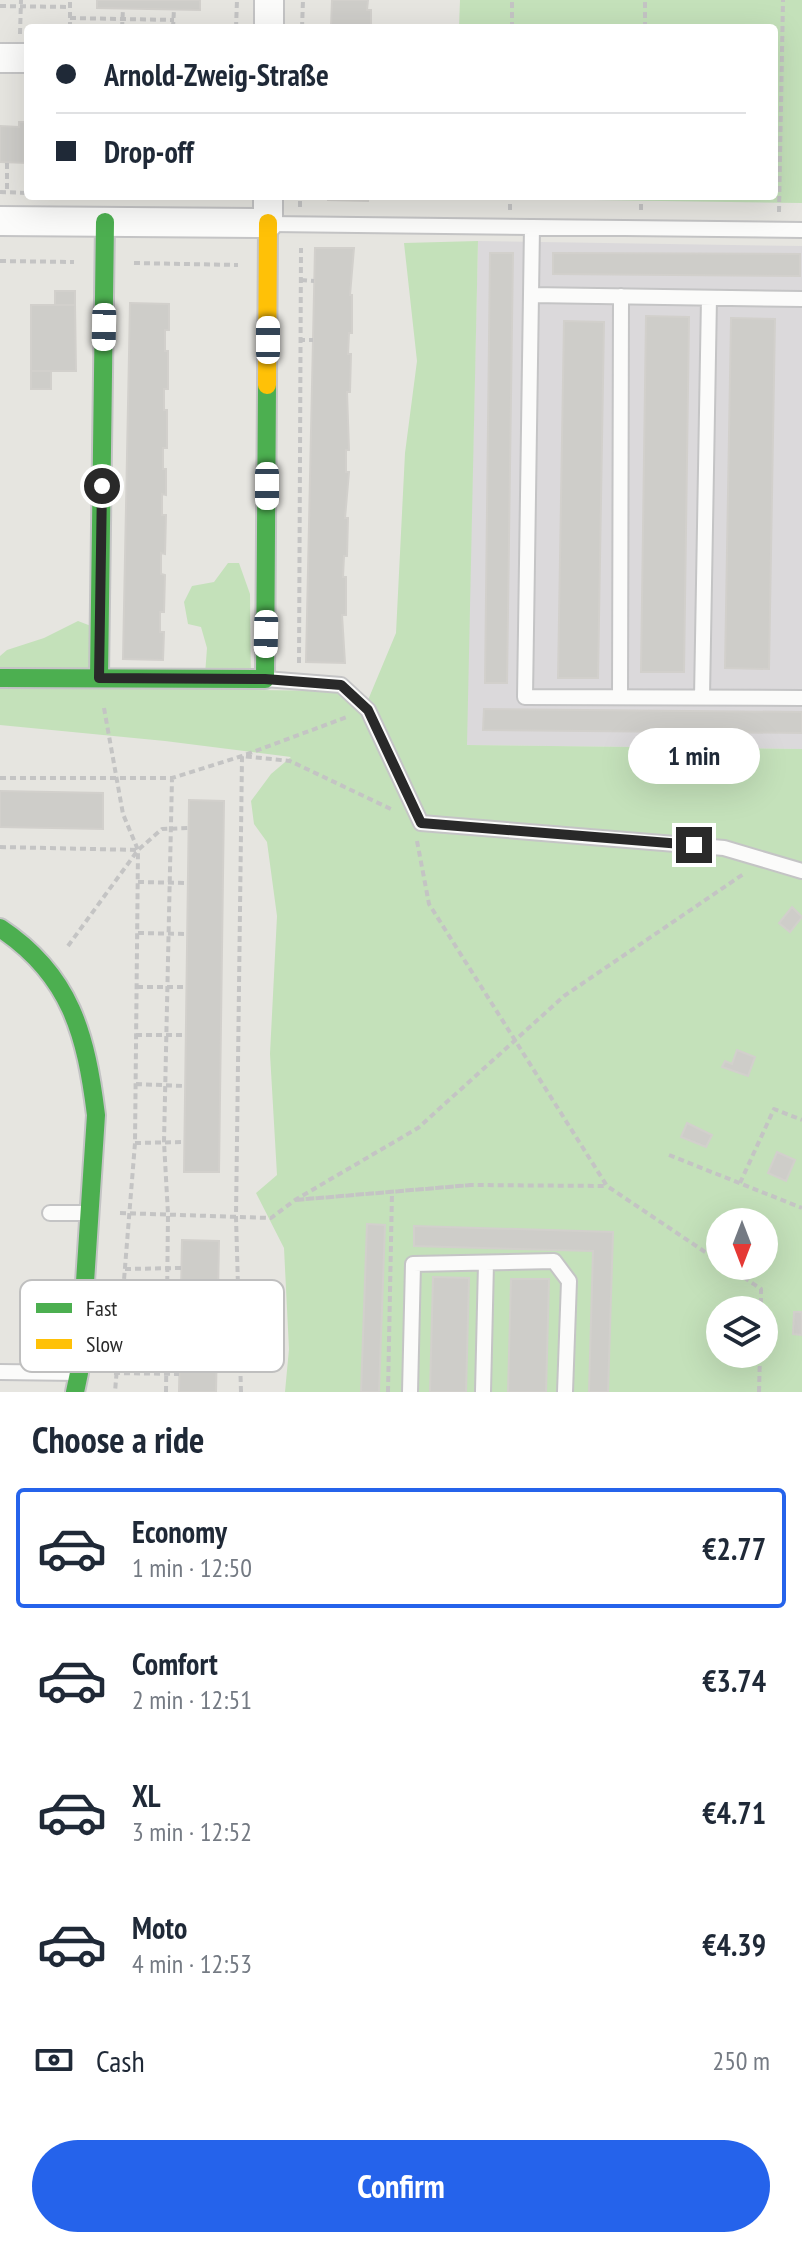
<!DOCTYPE html>
<meta charset="utf-8">
<style>
:root{--surface:#fff;--page:#f6f6f7;--text:#1f2937;--muted:#747a83;--line:#e0e1e3;--accent:#2563eb}
body{margin:0;font-family:"PT Sans Narrow",sans-serif;background:var(--page);color:var(--text);height:100vh;display:flex;flex-direction:column;font-size:30px;white-space:nowrap}
*{box-sizing:border-box;margin:0}
p{font-size:26px;color:var(--muted)}
.icon{flex:none;width:44px;height:44px;fill:none;stroke:currentColor;stroke-width:2;stroke-linecap:round;stroke-linejoin:round}
.map{position:relative;height:1392px;overflow:hidden}
.sheet{display:flex;flex-direction:column;background:var(--surface);flex:1}
.sheet>*{flex:none}
.hud{position:absolute;left:24px;top:24px;width:754px;height:176px;border-radius:8px;box-shadow:0 8px 32px #0002;display:grid;align-content:center;height:176px;padding:0 32px;background:var(--surface)}
.needle{width:52px;rotate:180deg}
.controls{position:absolute;left:706px;top:1208px;display:grid;gap:16px}
.controls a{display:grid;place-items:center;width:72px;height:72px;border-radius:50%;background:var(--surface);box-shadow:0 8px 32px #0002;font-size:40px}
.end{position:absolute;width:36px;height:36px;margin:-18px;border:10px solid #292929;background:#fff;box-shadow:0 0 0 4px #fff}
.from{border-radius:50%}
.bubble{position:absolute;height:56px;border-radius:28px;background:var(--surface);box-shadow:0 8px 32px #0002;font-size:26px;font-weight:700;line-height:56px;text-align:center}
.car{position:absolute;width:24px;height:48px;margin:-24px -12px;border-radius:10px;box-shadow:0 0 6px 2px #0007;background:linear-gradient(#fff 24%,#345 0 40%,#fff 0 76%,#345 0 86%,#fff 0)}
.hud b{display:flex;align-items:center;gap:28px;height:76px;font-size:30px}
.hud b+b{border-top:2px solid var(--line)}
.hud i{width:20px;height:20px;background:var(--text)}
ul{padding:0;list-style:none}
li{display:flex;align-items:center;gap:24px;height:120px;margin:0 16px 12px;padding:0 16px;border:4px solid transparent;border-radius:8px}
li div{flex:1}
li b{display:block;font-size:30px}
li em{font-style:normal;font-weight:700}
li.selected{border-color:var(--accent)}
li>.icon{width:72px;height:72px;stroke-width:1.5}
h2{padding:0 32px;font-size:36px;line-height:96px}
.pay{display:flex;align-items:center;gap:20px;height:88px;padding:0 32px;font-size:30px}
.pay p{margin-inline-start:auto}
.action{display:flex;gap:16px;margin-top:auto;padding:16px 32px}
.action a{flex:1;height:92px;border-radius:48px;background:var(--accent);color:#fff;font-size:32px;font-weight:700;line-height:92px;text-align:center}
.map>svg:first-child{display:block}
.industrial{fill:#dbd9db}
.green{fill:#c4e1ba;fill-rule:evenodd}
.building{fill:#cecdc9;stroke:#d2d0cc;stroke-width:2}
.lines{fill:none;stroke-linecap:round;stroke-linejoin:round}
.lane-casing{stroke:#c4c4c5;stroke-width:18}
.street-casing{stroke:#c4c4c5;stroke-width:32}
.fast-casing{stroke:#c4c4c5;stroke-width:22}
.slow-casing{stroke:#c4c4c5;stroke-width:22}
.path{stroke:#c4c4c4;stroke-width:4;stroke-dasharray:6 4;stroke-linecap:butt}
.lane{stroke:#fbfbfa;stroke-width:14}
.street{stroke:#fbfbfa;stroke-width:28}
.fast{stroke:#4caf50;stroke-width:18}
.slow{stroke:#ffc107;stroke-width:18}
.route{stroke:#292929;stroke-width:10}
.key{fill:#fff;stroke:#bfbfbf;stroke-width:2}
.key-label{font-size:22px;fill:#292929}
</style>
<div class="map">
<svg width="802" height="1392" viewBox="0 0 802 1392">
<rect width="100%" height="100%" fill="#e6e5e0"/>
<path class="industrial" d="M478 241 802 246V749L466 745Z"/>
<path class="green" d="M460 0H802V203L454 198V196H774V28H459Z
M478 241 467 745 802 749V1392H285L289 1349 284 1248 256 1193 277 1175 270 1054 277 916 267 842 254 824 251 801 271 774 291 757 165 741 0 725V656L7 650 44 638 78 621 91 626V688H204L207 648 201 627 188 624 184 602 192 586 214 582 228 563H239L250 594 251 690 337 691 368 700 396 633 405 453 417 361 404 243ZM720 1222H764V1266H720ZM720 1310H764V1354H720Z"/>
<path class="building" d="M97 0H200V10L97 8Z
M332 0H368L367 10H371V28H331Z
M19 122H28V163L0 162V126L19 127Z
M328 196H368V201L328 200Z
M315 248H354L350 295H352V333H349L348 354H351L350 392H347L349 450H346V472H349L345 518H348L347 556H344L343 577H346V615H342L345 663 306 662Z
M490 253H513L507 683H485Z
M553 253 800 254V276L553 274Z
M55 291H75V305H55Z
M130 303 169 304V330H165V351H168V389H164V410H167V448H163V469H166V495L162 494V515H166L165 554 161 553V574L165 575 164 612H160V632H164L163 660 123 659Z
M31 305H75L76 371H31Z
M646 316 689 317 684 672H641Z
M731 318 775 319 769 669 725 668Z
M564 321 604 322 598 678H558Z
M31 371H51V389H31Z
M484 709 802 712V733L483 730Z
M0 791 103 793V829L0 827Z
M189 800 224 801 219 1172H184Z
M792 907 802 917 790 932 779 923Z
M737 1050 755 1057 748 1076 722 1067 725 1061 732 1064Z
M687 1123 712 1135 706 1147 681 1137Z
M777 1152 795 1160 786 1181 768 1173Z
M367 1224 385 1225 379 1392H361Z
M414 1226 613 1232 608 1392H589L593 1251 414 1246Z
M182 1240 219 1241 216 1392H179Z
M433 1277 469 1278 466 1392H430Z
M511 1279H549L546 1392H508Z
M794 1312H802V1335L793 1334Z"/>
<g class="lines">
<g class="lane-casing">
<path id="lane" d="M270 224 802 230
M532 227 525 697 802 698
M531 295 802 299
M265 679 341 685 368 710 421 823 724 848 802 871
M620 697 621 296
M702 697 709 298
M50 1213H90
M0 1372 79 1373
M410 1392 413 1264 554 1261 569 1281 565 1392
M483 1392 486 1263"/>
</g>
<g class="street-casing">
<path id="street" d="M269 28V0
M0 58H28
M0 221 268 223V196"/>
</g>
<g class="fast-casing">
<path id="fast" d="M0 678 265 679 267 385
M99 678 105 222
M0 928C71 975 86 1035 96 1115L79 1373 75 1392"/>
</g>
<g class="slow-casing">
<path id="slow" d="M267 385 268 223"/>
</g>
<path class="path" d="M0 6 70 7
M70 18 174 20
M70 28V0
M122 28 123 9
M173 28 174 9
M236 28 237 0
M302 28 303 0
M512 28V0
M645 28V0
M20 34 21 0
M7 163V192
M0 192 28 193
M300 207V196
M510 210V196
M641 210V196
M779 212 783 0
M0 261 74 262
M134 263 238 265
M301 280 314 281
M299 340H313
M299 663 301 248
M104 708 123 814 138 850 135 1143 115 1392
M0 778H172L242 756 347 717
M417 841 429 904 607 1186 720 1262
M0 847 138 850
M138 882 188 883
M138 933 187 934
M68 946 138 850 162 829 189 828
M137 987H187
M136 1035H186
M136 1084 185 1086
M135 1143 184 1142
M669 1155 802 1208
M740 1183 774 1109 802 1120
M471 1185 295 1200 471 1185 607 1186
M120 1213 271 1218 295 1200 418 1128 564 996 745 873
M727 1266 761 1289V1310
M125 1269 181 1268
M121 1323H180
M114 1373 179 1374
M166 1392 168 1214 164 1142 172 778
M241 1392 236 1217 242 756 290 761 393 810
M388 1392 392 1192
M759 1392 760 1354"/>
<use href="#lane" class="lane"/>
<use href="#street" class="street"/>
<use href="#fast" class="fast"/>
<use href="#slow" class="slow"/>
</g>
<g class="lines">
<path class="route" d="M102 486 99 678 265 679 341 685 368 710 421 823 694 845"/>
</g>
<rect x="20" y="1280" width="264" height="92" rx="12" class="key"/>
<rect x="36" y="1303" width="36" height="10" fill="#4caf50"/>
<rect x="36" y="1339" width="36" height="10" fill="#ffc107"/>
<g class="key-label">
<text x="86" y="1316">Fast</text>
<text x="86" y="1352">Slow</text>
</g>
</svg>
<div class="controls">
<a><svg class="needle" viewBox="-14 -14 28 28"><path d="M0-13l5 13h-10z" fill="#e53935"/><path d="M0 13l5-13h-10z" fill="#747a83"/></svg></a>
<a><svg class="icon" aria-label="layers" viewBox="0 0 24 24"><path d="M12 4l9 5-9 5-9-5zM3 14l9 5 9-5"/></svg></a>
</div>
<i class="end from" style="left:102px;top:486px"></i>
<i class="end" style="left:694px;top:845px"></i>
<div class="bubble" style="left:628px;top:728px;width:132px">1 min</div>
<i class="car" style="left:104px;top:327px;rotate:181deg"></i>
<i class="car" style="left:268px;top:340px;rotate:0deg"></i>
<i class="car" style="left:267px;top:486px;rotate:180deg"></i>
<i class="car" style="left:266px;top:634px;rotate:181deg"></i>
<div class="hud">
<b><i class="from"></i>Arnold-Zweig-Straße</b>
<b><i></i>Drop-off</b>
</div>
</div>
<section class="sheet">
<h2>Choose a ride</h2>
<ul>
<li class="selected"><svg class="icon" aria-label="car" viewBox="0 0 24 24"><path d="M5 17H2v-5l4-1 3-4h7l3 4 3 1v5h-3M9 17h6M6 11h13"/><circle cx="7" cy="17" r="2"/><circle cx="17" cy="17" r="2"/></svg><div><b>Economy</b><p>1 min · 12:50</p></div><em>€2.77</em></li>
<li><svg class="icon" aria-label="car" viewBox="0 0 24 24"><path d="M5 17H2v-5l4-1 3-4h7l3 4 3 1v5h-3M9 17h6M6 11h13"/><circle cx="7" cy="17" r="2"/><circle cx="17" cy="17" r="2"/></svg><div><b>Comfort</b><p>2 min · 12:51</p></div><em>€3.74</em></li>
<li><svg class="icon" aria-label="car" viewBox="0 0 24 24"><path d="M5 17H2v-5l4-1 3-4h7l3 4 3 1v5h-3M9 17h6M6 11h13"/><circle cx="7" cy="17" r="2"/><circle cx="17" cy="17" r="2"/></svg><div><b>XL</b><p>3 min · 12:52</p></div><em>€4.71</em></li>
<li><svg class="icon" aria-label="car" viewBox="0 0 24 24"><path d="M5 17H2v-5l4-1 3-4h7l3 4 3 1v5h-3M9 17h6M6 11h13"/><circle cx="7" cy="17" r="2"/><circle cx="17" cy="17" r="2"/></svg><div><b>Moto</b><p>4 min · 12:53</p></div><em>€4.39</em></li>
</ul>
<div class="pay"><svg class="icon" aria-label="cash" viewBox="0 0 24 24"><path d="M3 7h18v10H3z"/><circle cx="12" cy="12" r="2"/></svg>Cash<p>250 m</p></div>
<div class="action"><a>Confirm</a></div>
</section>
